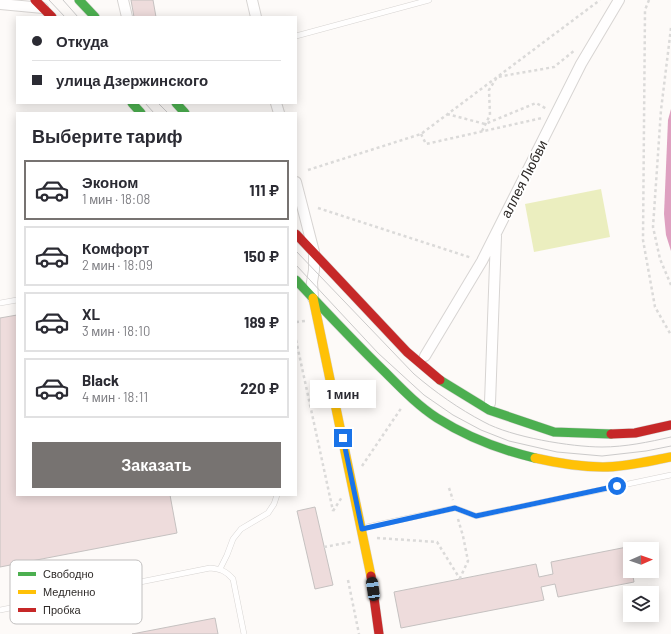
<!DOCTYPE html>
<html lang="ru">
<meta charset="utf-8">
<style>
:root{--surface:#fff;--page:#f2f2f3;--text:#2b2b33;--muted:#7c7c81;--line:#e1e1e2;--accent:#777371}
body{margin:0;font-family:Barlow,sans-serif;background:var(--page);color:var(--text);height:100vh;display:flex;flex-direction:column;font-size:15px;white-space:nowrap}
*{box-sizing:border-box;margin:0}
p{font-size:13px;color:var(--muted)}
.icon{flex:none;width:22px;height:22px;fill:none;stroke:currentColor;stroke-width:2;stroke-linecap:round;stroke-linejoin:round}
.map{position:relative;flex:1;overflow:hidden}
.drawer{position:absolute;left:16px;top:112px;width:281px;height:384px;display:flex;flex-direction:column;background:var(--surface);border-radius:0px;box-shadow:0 2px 10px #0003}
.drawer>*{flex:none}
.guide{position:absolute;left:16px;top:16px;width:281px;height:88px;border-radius:0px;box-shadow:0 2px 10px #0003;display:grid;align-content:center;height:88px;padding:0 16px;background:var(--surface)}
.needle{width:26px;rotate:88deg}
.fabs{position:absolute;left:623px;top:542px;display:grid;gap:8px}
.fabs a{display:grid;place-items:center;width:36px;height:36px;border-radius:0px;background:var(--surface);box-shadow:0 2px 10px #0003;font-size:20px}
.end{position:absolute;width:18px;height:18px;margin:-9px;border:5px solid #1a73e8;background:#fff;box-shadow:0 0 0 2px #fff}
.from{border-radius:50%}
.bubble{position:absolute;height:28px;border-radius:0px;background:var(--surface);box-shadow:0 2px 10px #0003;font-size:13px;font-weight:700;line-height:28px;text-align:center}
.car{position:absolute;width:12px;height:24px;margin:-12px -6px;border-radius:5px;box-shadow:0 0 3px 1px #0007;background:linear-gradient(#222 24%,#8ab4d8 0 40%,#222 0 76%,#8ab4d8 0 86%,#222 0)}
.guide b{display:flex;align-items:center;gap:14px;height:38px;font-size:15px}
.guide b+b{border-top:1px solid var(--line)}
.guide i{width:10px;height:10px;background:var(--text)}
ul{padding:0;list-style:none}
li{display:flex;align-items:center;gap:12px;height:60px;margin:0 8px 6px;padding:0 8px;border:2px solid var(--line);border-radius:0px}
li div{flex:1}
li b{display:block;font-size:15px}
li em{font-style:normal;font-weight:700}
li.active{border-color:var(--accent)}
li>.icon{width:36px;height:36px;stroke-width:1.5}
h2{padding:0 16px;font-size:18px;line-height:48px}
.primary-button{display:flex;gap:8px;margin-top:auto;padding:8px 16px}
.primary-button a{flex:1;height:46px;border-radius:0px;background:var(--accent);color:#fff;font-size:16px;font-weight:700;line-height:46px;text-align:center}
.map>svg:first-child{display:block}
.pitch{fill:#ebeebf}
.water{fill:#dea0c0}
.building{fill:#eedcdc;stroke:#c5c1c0}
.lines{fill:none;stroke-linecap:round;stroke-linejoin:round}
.lane-casing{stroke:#d7d4d2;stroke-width:6}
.street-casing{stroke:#d7d4d2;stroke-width:12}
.fast-casing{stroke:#d7d4d2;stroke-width:10}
.slow-casing{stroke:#d7d4d2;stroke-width:10}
.jam-casing{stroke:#d7d4d2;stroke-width:10}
.path{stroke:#dbdad9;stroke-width:2.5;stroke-dasharray:3 3;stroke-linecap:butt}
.lane{stroke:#fffefe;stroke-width:5}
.street{stroke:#fffefe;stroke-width:10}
.fast{stroke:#4caf50;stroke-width:9}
.slow{stroke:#ffc107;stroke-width:9}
.jam{stroke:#c62828;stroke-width:9}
.tram{stroke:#cbcaca;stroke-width:1}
.route{stroke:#1a73e8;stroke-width:5}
.labels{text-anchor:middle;stroke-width:4;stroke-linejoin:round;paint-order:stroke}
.street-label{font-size:14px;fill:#2f2b29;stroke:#fff}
.key{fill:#fff;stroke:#c1bfbf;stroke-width:1}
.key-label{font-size:11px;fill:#2f2b29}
</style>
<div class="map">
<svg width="671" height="634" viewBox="0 0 671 634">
<rect width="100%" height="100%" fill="#fdfaf8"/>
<path class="pitch" d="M601 189 610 237 534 252 525 204Z"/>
<path class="water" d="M671 109V251L666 235 664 214 668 120Z"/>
<path class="building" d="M131 0H153L156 17H134Z
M17 315V495H170L177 533 0 567V318Z
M315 507 333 585 315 589 297 511Z
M627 547 630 559V571H632L634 582 558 597 555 584 541 587 544 600 401 628 394 592 536 564 539 577 553 574 551 562Z
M215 618 218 634H132Z"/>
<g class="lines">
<g class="lane-casing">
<path id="lane" d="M296 36 429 0
M0 303 17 300
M362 528 455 508 476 516 671 475
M220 569 227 555 233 539 241 529 268 513 274 504 277 495
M0 610 210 568C221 569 226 571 233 579L244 634"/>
</g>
<g class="street-casing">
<path id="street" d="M123 0 127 17
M252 0 256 17
M0 4 43 8
M276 103 279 113
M296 182 314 252V270L312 282 313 298
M425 356 482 261 581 64 619 0
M490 403 496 236"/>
</g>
<g class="fast-casing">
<path id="fast" d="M79 0 95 17
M132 103 141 113
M176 103 185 113
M296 280C325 311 354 342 385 372 401 388 417 405 437 418 467 437 501 450 535 458
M440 380 489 410 554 432 611 434"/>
</g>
<g class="slow-casing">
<path id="slow" d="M313 298 371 576
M535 458C557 463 580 467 603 467 626 467 649 461 671 457"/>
</g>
<g class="jam-casing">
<path id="jam" d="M35 0 52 17
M296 234 407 352 440 380
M611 434 635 433 671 425
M371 576 379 634"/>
</g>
<path class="path" d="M649 0 645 10 643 240 655 307 671 335
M671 28 661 110 653 227 660 259 671 285
M447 114 485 124 536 103 547 109
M482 131 490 115 489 90 497 77 554 67 575 50
M421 134 426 144 542 118
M308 170 421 134 600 0
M318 208 472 258
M296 322 305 321
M296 340 333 511
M362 466 402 407
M449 488 453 500
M333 511 342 497
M458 519 463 536 468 561 460 578
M377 538 437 542 460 579
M324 547 351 542
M348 580 359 634"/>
<use href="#lane" class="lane"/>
<use href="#street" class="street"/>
<use href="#fast" class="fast"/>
<use href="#slow" class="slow"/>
<use href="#jam" class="jam"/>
<path class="tram" d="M49 0 65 17
M63 0 78 17
M145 103 154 113
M158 103 168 113
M296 251 414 374C435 392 459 409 484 422 511 437 571 447 602 447 625 447 649 442 671 437
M296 265 378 353 424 395 453 415 481 430 509 441 557 452 602 456 646 451 671 446"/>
</g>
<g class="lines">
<path class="route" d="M343 438 362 529 455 508 476 516 617 486"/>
</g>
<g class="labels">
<g class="street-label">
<text transform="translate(524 179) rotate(-63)" y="5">аллея Любви</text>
</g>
</g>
<rect x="10" y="560" width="132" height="64" rx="6" class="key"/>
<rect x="18" y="572" width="18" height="4" fill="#4caf50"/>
<rect x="18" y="590" width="18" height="4" fill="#ffc107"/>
<rect x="18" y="608" width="18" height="4" fill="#c62828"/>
<g class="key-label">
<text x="43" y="578">Свободно</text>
<text x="43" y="596">Медленно</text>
<text x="43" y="614">Пробка</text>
</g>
</svg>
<div class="fabs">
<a><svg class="needle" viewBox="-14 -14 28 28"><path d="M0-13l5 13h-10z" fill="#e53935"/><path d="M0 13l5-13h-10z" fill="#7c7c81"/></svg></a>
<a><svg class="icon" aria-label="layers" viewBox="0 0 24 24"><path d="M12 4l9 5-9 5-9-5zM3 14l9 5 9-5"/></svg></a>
</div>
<i class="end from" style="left:617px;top:486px"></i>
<i class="end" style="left:343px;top:438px"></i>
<div class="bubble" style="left:310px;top:380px;width:66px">1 мин</div>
<i class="car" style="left:373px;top:589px;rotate:352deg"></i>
<div class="guide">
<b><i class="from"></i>Откуда</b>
<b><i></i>улица Дзержинского</b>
</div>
<section class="drawer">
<h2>Выберите тариф</h2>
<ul>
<li class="active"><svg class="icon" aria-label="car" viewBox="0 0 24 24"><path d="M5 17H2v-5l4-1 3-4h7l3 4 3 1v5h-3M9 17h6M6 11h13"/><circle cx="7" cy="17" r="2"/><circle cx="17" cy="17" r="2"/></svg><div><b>Эконом</b><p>1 мин · 18:08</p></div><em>111 ₽</em></li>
<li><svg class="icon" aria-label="car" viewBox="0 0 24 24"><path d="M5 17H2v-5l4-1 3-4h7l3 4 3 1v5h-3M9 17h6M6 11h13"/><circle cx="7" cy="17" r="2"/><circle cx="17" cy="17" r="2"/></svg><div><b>Комфорт</b><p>2 мин · 18:09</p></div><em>150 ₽</em></li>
<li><svg class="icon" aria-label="car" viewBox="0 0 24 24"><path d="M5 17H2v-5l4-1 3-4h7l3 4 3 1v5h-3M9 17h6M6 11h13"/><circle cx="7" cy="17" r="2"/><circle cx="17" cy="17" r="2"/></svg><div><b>XL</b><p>3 мин · 18:10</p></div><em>189 ₽</em></li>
<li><svg class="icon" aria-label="car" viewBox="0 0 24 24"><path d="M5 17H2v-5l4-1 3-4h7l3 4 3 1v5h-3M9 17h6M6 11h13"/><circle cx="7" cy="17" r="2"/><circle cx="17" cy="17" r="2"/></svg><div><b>Black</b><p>4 мин · 18:11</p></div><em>220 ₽</em></li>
</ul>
<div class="primary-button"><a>Заказать</a></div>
</section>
</div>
